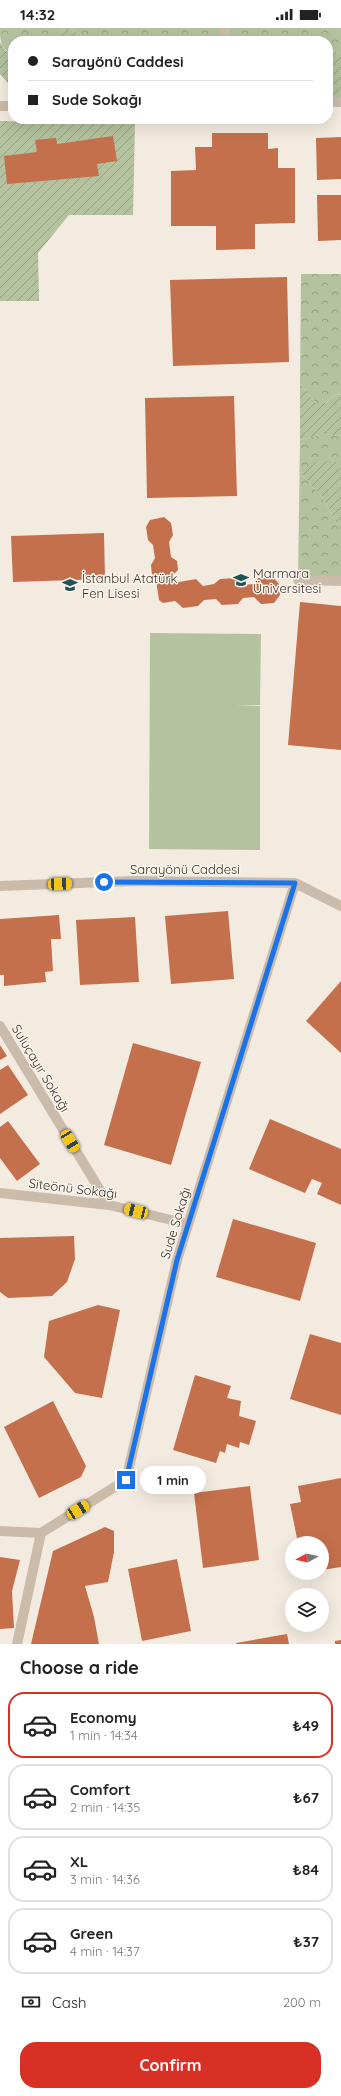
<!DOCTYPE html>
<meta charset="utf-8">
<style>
:root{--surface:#fff;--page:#f6f6f6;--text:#222;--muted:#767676;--line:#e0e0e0;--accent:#d93025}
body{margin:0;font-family:Quicksand,sans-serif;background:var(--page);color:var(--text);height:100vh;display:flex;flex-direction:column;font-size:15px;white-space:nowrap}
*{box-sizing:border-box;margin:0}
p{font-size:13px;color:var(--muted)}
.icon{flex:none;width:22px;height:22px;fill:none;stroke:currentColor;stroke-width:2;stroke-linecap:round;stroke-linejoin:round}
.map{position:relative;height:1616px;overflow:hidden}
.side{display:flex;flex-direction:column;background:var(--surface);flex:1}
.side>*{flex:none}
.hud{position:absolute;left:8px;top:8px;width:325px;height:88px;border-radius:16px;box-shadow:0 4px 16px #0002;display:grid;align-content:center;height:88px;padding:0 20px;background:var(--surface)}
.needle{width:26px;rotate:262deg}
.buttons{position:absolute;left:285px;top:1508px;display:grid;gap:8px}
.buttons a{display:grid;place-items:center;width:44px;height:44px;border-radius:50%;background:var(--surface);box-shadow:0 4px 16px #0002;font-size:20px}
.end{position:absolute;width:18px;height:18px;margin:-9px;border:5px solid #1a73e8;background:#fff;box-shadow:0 0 0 2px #fff}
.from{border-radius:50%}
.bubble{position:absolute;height:28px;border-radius:14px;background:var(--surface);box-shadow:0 4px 16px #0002;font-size:13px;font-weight:800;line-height:28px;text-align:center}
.car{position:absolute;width:12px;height:24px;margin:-12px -6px;border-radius:5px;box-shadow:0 0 3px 1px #0007;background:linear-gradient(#f5c518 24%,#345 0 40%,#f5c518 0 76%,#345 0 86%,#f5c518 0)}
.hud b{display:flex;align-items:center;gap:14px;height:38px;font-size:15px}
.hud b+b{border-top:1px solid var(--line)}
.hud i{width:10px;height:10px;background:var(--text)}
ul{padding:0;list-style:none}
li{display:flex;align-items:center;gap:12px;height:66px;margin:0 8px 6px;padding:0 12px;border:2px solid var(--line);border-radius:16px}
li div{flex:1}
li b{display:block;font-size:15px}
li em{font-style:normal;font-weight:800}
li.on{border-color:var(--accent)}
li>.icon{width:36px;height:36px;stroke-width:1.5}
h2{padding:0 20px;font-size:18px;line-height:48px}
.pay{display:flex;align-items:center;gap:10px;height:44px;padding:0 20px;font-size:15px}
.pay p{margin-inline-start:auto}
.primary-button{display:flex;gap:8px;margin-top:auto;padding:8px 20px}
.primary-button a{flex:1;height:46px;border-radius:16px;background:var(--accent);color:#fff;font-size:16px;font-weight:800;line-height:46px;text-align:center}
.status{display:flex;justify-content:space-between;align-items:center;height:28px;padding:0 20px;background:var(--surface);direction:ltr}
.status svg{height:11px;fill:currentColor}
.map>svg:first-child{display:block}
.grass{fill:#b4c29f}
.forest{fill:url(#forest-crowns)}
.garden{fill:url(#garden-furrows)}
.building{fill:#c4704c}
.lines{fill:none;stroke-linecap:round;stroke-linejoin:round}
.minor{stroke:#cbbbab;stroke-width:10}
.route{stroke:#1a73e8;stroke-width:5}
.labels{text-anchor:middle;stroke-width:3;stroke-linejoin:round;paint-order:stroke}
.poi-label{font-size:13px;fill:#39302a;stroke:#faf4ec;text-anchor:start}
.street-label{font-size:13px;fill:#39302a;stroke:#faf4ec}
</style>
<div class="status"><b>14:32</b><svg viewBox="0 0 49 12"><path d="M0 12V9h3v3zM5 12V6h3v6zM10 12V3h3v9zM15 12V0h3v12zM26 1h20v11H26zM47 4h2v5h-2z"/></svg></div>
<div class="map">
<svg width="341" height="1616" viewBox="0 0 341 1616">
<defs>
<pattern id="forest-crowns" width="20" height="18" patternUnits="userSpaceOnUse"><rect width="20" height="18" fill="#b4c29f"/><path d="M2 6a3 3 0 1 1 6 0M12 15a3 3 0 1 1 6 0" fill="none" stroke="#939e82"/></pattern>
<pattern id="garden-furrows" width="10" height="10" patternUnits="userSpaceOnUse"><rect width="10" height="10" fill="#b4c29f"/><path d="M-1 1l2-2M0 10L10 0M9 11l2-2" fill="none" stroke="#939e82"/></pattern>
</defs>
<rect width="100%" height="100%" fill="#f3ebdf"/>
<path class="grass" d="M150 605 261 606 260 677H235L260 678V822L149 821Z"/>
<path class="forest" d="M0 0H65L53 13H13V25C0 21 0 12 0 0Z
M68 0H341V26L328 21V13H85L87 10Z
M301 246H341V367L336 366 326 375H316L300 356Z
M325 406 341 408V441L334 432 299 443 323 470 341 504V553L298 552 300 412Z"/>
<path class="garden" d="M65 0H68L87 10 85 13H53Z
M0 14 6 23 13 25V61L0 46Z
M328 21 341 26V74H328Z
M0 93 135 95 133 187H69L38 225 39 273H0Z
M300 356 316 375H326L336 366 341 367V408L325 406 300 412Z
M335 432 341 441V504L323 470 299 443 316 434Z"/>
<path class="building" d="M212 105H268V121L278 120V140H295V195L255 196V221L216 222V198H171V143L196 142 195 119H212Z
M113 108 117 133 97 136 99 148 7 156 4 128 37 124 35 112 56 110 57 116Z
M341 109V151L317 152 316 110Z
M317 167H341V212L318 213Z
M287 249 289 334 173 338 170 252Z
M234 368 237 468 147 470 145 370Z
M164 489 171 495 173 507 169 514 171 529 177 533 178 542 174 546V550L179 554 196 551 203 558 214 556 220 551 235 550 242 557 254 556 258 550 273 549 279 556 280 567 274 575 261 576 254 569 243 570 238 576 222 577 216 571 204 572 198 578 183 580 175 573 163 575 159 572 156 552 152 547 151 537 155 530 153 517 148 512 146 499 150 492Z
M104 505 105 551 13 554 11 508Z
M300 574 341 578V722L288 717Z
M228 883 234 951 171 956 165 888Z
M59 887 61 911H51L53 943 45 944 46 954 4 958V947H0V891Z
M135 889 139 954 80 957 76 892Z
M341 953V1025L306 993Z
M133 1015 201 1034 171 1137 104 1117Z
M0 1017 7 1028 0 1032Z
M8 1037 28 1067 0 1086V1042Z
M270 1091 341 1121V1177L317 1166 322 1155 312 1151 305 1165 249 1141Z
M8 1093 40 1136 17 1153 0 1130V1099Z
M233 1191 316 1215 300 1273 216 1249Z
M74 1208 75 1231 67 1254 52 1268 8 1270 0 1264V1210Z
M98 1277 120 1282 102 1370 75 1365 44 1329 49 1293Z
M310 1306 341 1315V1387L290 1371Z
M195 1347 231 1358 227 1370 241 1373 239 1388 256 1393 249 1417 240 1414 239 1420 227 1416 225 1425 220 1423 216 1435 173 1422Z
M53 1373 86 1438 81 1449 39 1470 4 1399Z
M341 1450V1539L322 1542V1515H298L290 1476 301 1474 298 1458Z
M250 1458 259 1532 203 1540 194 1465Z
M105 1499 114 1503V1524L108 1554 85 1558 94 1589 99 1616H31L53 1523Z
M0 1529 20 1532 12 1563 14 1600 0 1601Z
M177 1531 191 1603 142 1613 128 1541Z
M287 1606 289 1616H236V1615Z
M341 1612V1616H335V1613Z"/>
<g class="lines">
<path class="minor" d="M225 0V13
M328 74H341
M0 78H13
M298 552 341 553
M0 858 134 853 295 855 341 878
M0 998 109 1177
M0 1165 109 1177 188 1196
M0 1503 41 1505
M41 1505 126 1452 177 1232 295 855
M17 1616 41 1505"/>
</g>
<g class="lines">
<path class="route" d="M104 854 295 855 177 1232 126 1452"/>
</g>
<defs>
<g id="school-bare" transform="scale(1.2)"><path d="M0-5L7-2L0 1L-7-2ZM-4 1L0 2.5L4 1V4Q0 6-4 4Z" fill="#20535a" stroke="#faf4ec" stroke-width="2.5" paint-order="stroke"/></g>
</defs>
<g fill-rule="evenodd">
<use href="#school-bare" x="241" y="552"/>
<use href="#school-bare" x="70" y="557"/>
</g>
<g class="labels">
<g class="poi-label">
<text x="253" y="550">Marmara<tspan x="253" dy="15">Üniversitesi</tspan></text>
<text x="82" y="555">İstanbul Atatürk<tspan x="82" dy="15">Fen Lisesi</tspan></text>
</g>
<g class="street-label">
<text x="185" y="846">Sarayönü Caddesi</text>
<text transform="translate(41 1040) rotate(59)" y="5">Suluçayır Sokağı</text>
<text transform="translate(73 1160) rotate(7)" y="5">Siteönü Sokağı</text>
<text transform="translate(175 1195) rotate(-73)" y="5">Sude Sokağı</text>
</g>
</g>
</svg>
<div class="buttons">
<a><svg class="needle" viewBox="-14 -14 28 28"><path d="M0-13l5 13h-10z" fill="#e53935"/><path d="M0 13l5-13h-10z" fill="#767676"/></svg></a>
<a><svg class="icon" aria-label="layers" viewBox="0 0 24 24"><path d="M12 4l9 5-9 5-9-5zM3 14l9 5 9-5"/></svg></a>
</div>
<i class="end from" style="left:104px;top:854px"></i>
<i class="end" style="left:126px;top:1452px"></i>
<div class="bubble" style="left:140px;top:1438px;width:66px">1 min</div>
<i class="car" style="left:60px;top:856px;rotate:88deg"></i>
<i class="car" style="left:70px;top:1113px;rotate:149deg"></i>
<i class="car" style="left:136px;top:1183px;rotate:284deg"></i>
<i class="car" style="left:78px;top:1482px;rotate:58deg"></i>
<div class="hud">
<b><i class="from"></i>Sarayönü Caddesi</b>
<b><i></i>Sude Sokağı</b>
</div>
</div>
<section class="side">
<h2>Choose a ride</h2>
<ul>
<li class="on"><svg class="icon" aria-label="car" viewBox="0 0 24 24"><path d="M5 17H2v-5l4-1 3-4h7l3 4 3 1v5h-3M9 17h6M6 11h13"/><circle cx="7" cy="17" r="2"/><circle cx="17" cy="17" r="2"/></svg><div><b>Economy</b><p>1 min · 14:34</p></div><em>₺49</em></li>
<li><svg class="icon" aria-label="car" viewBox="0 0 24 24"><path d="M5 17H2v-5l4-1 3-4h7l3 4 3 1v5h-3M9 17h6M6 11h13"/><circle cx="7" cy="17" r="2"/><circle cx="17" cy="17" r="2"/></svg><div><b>Comfort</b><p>2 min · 14:35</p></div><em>₺67</em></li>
<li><svg class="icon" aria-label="car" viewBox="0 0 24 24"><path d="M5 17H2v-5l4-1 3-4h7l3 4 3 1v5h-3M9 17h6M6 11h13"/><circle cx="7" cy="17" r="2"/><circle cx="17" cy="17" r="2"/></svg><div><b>XL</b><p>3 min · 14:36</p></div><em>₺84</em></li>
<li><svg class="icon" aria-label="car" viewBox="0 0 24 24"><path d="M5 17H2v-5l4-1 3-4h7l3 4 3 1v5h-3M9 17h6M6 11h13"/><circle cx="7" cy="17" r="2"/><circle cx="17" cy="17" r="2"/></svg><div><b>Green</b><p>4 min · 14:37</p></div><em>₺37</em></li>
</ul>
<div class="pay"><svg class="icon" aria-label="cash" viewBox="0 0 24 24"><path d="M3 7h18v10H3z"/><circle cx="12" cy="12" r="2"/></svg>Cash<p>200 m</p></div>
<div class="primary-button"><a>Confirm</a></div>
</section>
